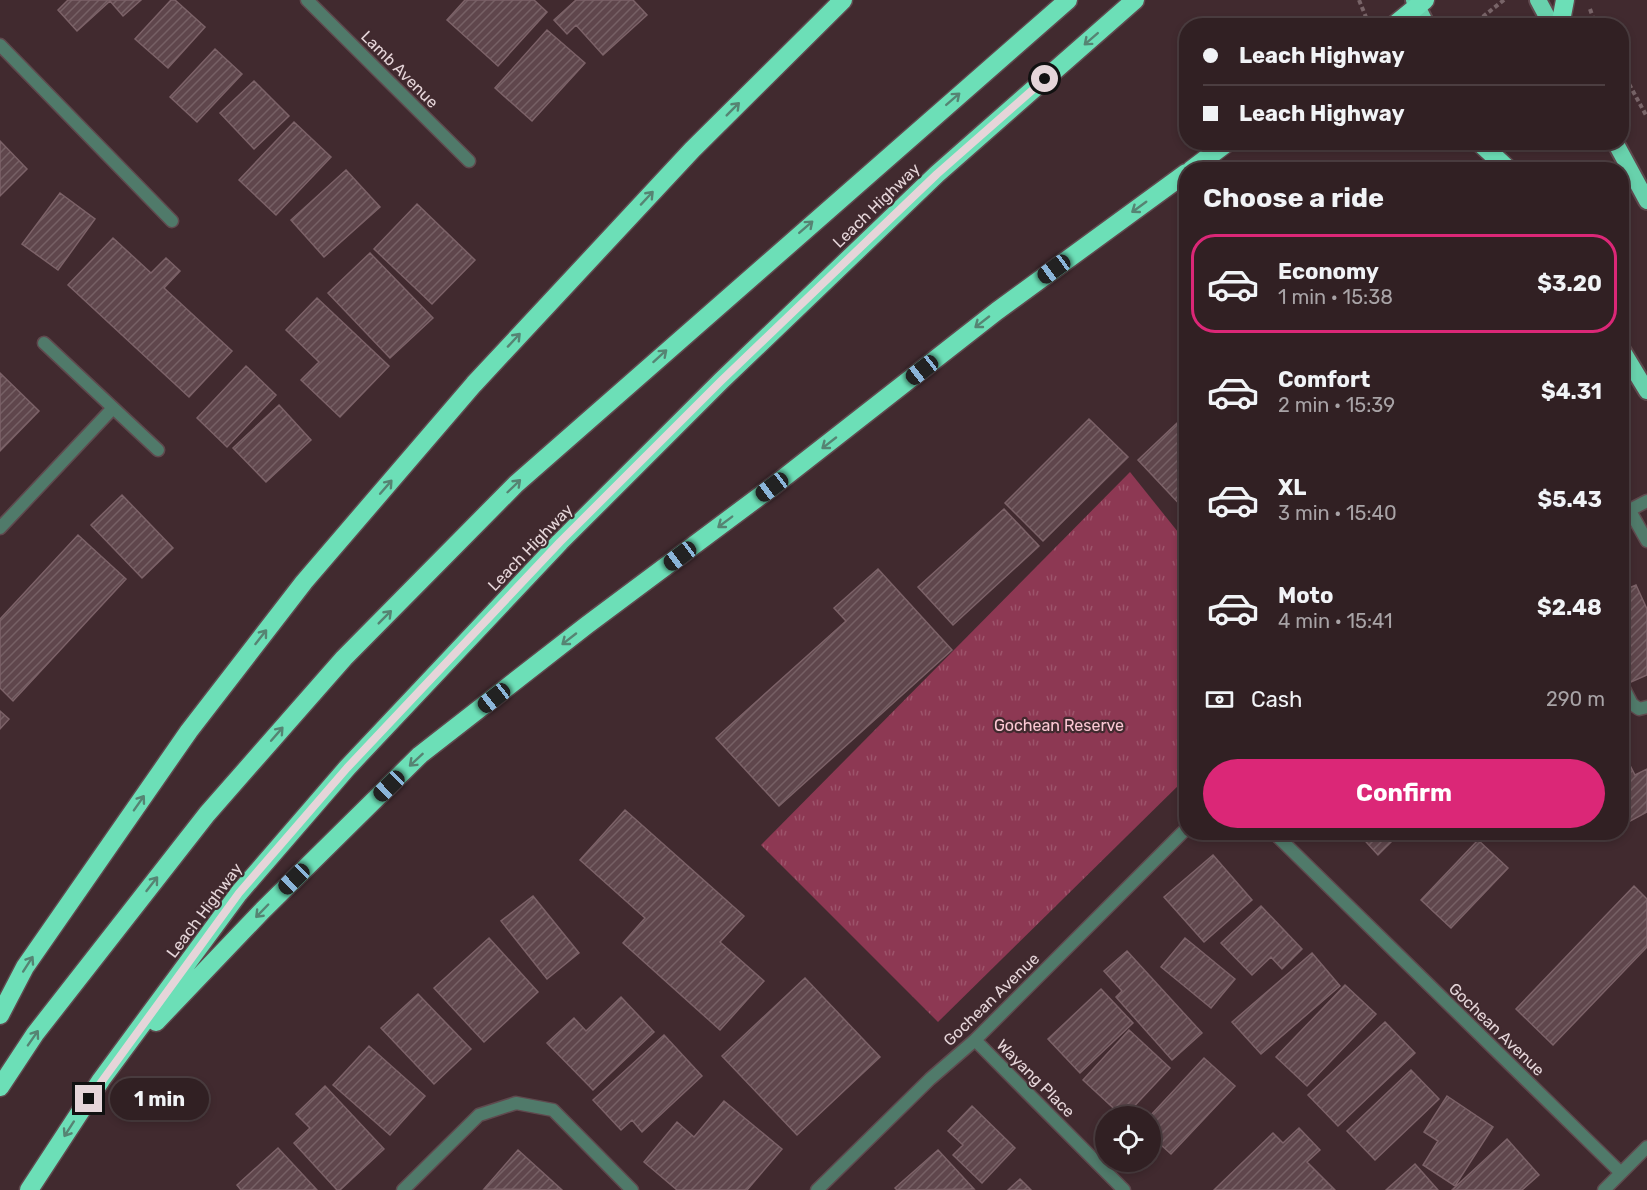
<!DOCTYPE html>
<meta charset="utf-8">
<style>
:root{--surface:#312023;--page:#39282b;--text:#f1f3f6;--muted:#a8a3a6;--line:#4c3e41;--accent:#db2777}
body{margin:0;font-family:Rubik,sans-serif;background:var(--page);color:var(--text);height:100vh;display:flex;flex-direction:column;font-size:22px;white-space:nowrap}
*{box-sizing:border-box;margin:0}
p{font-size:20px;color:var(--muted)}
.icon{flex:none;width:33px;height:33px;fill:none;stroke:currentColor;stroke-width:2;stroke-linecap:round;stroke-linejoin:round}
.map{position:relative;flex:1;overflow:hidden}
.side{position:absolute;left:1179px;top:162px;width:450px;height:678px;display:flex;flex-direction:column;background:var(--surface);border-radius:24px;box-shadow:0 3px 9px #0003,0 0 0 2px var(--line)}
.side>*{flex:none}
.guide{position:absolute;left:1179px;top:18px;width:450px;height:132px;border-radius:24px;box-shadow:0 3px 9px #0003,0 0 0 2px var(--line);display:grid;align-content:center;height:132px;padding:0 24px;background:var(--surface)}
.controls{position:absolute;left:1095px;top:1106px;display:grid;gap:12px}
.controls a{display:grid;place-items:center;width:66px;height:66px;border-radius:50%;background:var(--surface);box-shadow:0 3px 9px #0003,0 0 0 2px var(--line);font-size:30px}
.end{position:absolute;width:27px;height:27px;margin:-14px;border:8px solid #e5d5d9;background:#111;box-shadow:0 0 0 3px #111}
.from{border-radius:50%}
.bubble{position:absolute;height:42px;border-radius:21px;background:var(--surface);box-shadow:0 3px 9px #0003,0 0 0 2px var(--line);font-size:20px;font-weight:700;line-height:42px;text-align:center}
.car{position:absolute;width:18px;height:36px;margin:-18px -9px;border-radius:8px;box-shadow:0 0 4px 2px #0007;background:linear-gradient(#222 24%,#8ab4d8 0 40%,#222 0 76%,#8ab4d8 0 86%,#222 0)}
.guide b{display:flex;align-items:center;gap:21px;height:57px;font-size:22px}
.guide b+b{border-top:2px solid var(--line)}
.guide i{width:15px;height:15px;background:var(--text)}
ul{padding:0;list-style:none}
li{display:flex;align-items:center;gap:18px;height:99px;margin:0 12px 9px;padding:0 12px;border:3px solid transparent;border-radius:24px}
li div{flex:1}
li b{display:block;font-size:22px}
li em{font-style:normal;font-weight:700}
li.current{border-color:var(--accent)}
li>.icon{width:54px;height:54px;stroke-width:1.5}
h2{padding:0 24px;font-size:27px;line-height:72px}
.pay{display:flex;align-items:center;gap:15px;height:66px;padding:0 24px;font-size:22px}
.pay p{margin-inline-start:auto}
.cta{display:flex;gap:12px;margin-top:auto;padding:12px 24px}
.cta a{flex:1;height:69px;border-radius:36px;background:var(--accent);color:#fff;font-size:24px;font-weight:700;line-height:69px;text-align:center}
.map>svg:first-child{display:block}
.park{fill:url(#park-tufts)}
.building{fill:url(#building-hatch);stroke:#7c6268;stroke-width:1.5}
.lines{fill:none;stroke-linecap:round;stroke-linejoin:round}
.service-casing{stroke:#5f494e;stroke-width:15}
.minor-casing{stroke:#5f494e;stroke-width:15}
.trunk-casing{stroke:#5f494e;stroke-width:20}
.motorway-casing{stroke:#5f494e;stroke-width:21}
.path{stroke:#786468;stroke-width:4;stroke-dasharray:4.5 3;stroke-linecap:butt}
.service{stroke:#507a6a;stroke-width:12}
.minor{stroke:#507a6a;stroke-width:12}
.trunk{stroke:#68d1ac;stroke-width:16}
.motorway{stroke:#6cdfb7;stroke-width:18}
.oneway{stroke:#568473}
.route{stroke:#e5d5d9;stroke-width:8}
.labels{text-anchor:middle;stroke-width:4.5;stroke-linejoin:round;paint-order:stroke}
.street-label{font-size:16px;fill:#e5d5d9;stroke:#412a2f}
.park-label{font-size:16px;fill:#fcc8d4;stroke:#412a2f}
</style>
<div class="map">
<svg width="1647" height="1190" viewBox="0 0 1647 1190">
<defs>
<pattern id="park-tufts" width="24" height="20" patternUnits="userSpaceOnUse" patternTransform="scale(1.5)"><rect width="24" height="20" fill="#8d3853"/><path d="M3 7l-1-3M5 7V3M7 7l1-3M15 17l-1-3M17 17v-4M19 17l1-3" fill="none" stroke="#9d546b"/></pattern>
<pattern id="building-hatch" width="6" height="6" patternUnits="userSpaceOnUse" patternTransform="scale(1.5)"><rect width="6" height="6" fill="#5f464c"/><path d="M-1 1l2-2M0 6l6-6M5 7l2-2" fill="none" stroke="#766065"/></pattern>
</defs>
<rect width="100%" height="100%" fill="#412a2f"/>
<path class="park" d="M1130 472 1186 542V778L938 1022 761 845Z"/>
<path class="building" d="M68 0H141L123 16 110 1 77 31 58 10Z
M171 0H175L205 27 168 68 135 39Z
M465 0H534L547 12 498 66 447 20Z
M576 0H633L647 15 603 55 576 25 567 34 554 20Z
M547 30 585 63 532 121 495 88Z
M215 49 242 74 197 122 170 97Z
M254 81 289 116 254 149 220 113Z
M294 122 331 157 276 215 239 180Z
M0 141 27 169 0 196Z
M346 170 380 207 324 257 291 220Z
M60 193 95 219 58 270 22 244Z
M417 204 475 260 432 304 374 249Z
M113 238 151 273 166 258 180 271 164 288 232 351 189 397 68 285Z
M370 253 433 318 390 358 328 293Z
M317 298 389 366 340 417 301 380 319 362 286 330Z
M246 366 276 395 227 447 197 418Z
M0 373 39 411 0 451Z
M279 405 311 440 266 482 233 448Z
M1089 419 1128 457 1043 541 1005 503Z
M1177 423 1186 433V511L1138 460Z
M122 495 173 548 142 578 91 525Z
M1004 509 1039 546 953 625 918 587Z
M78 535 126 579 13 701 0 688V619Z
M878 569 952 650 779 806 716 738 846 621 834 608Z
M1636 585 1647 609V675L1631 682 1622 661V591Z
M0 711 9 719 0 729Z
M1622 750 1635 775 1647 769V812L1623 825 1622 821Z
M625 810 744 916 720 942 764 981 720 1030 623 943 645 918 580 860Z
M1357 832H1401L1378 855Z
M1478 840 1508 868 1451 928 1421 900Z
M1213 855 1252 900 1204 942 1164 897Z
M1634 886 1647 899V947L1553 1045 1516 1009Z
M533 896 579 953 547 979 501 921Z
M1261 906 1302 949 1282 969 1271 957 1252 975 1221 943Z
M489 938 538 992 484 1042 434 988Z
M1185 938 1235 979 1211 1008 1161 967Z
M1127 951 1202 1033 1172 1060 1116 997 1122 991 1104 971Z
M1312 953 1340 986 1261 1054 1232 1022Z
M805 978 880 1057 797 1135 722 1056Z
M1345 985 1376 1014 1307 1086 1276 1057Z
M1101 989 1133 1023 1080 1073 1048 1039Z
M418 994 471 1049 434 1084 381 1028Z
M621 997 654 1032 593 1090 547 1043 574 1018 586 1031Z
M1385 1022 1415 1053 1338 1126 1308 1095Z
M1129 1030 1170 1068 1125 1116H1122L1083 1080Z
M664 1035 702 1076 642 1132 632 1120 621 1130 593 1100Z
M369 1046 425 1096 390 1135 333 1085Z
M1204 1058 1235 1086 1171 1154 1150 1135V1116Z
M1411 1070 1439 1099 1375 1160 1347 1131Z
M325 1086 384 1149 340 1190H337L294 1143 310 1128 296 1114Z
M1447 1096 1493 1127 1455 1186 1423 1165 1438 1141 1424 1132Z
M724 1101 782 1149 747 1190H677L644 1162 677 1122 694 1137Z
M972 1106 1015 1148 982 1183 953 1155 963 1145 948 1131Z
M1299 1128 1320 1150 1307 1162 1335 1190H1214L1273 1133 1283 1143Z
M1507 1139 1539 1175 1522 1190H1452Z
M278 1148 317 1190H241L237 1185Z
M518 1150 562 1190 484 1189Z
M938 1150 974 1189 897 1190 895 1188Z
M1415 1164 1438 1190H1386Z
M1020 1179 1031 1190H1008Z"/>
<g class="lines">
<g class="service-casing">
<path id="service" d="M0 45 172 221
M1630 511 1647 541
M1622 514 1647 501
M1622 685 1632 704 1639 709 1647 707"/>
</g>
<g class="minor-casing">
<path id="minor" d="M307 0 469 161
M44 343 158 450
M0 528 113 408
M1273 832 1621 1173
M975 1040 1124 1190
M403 1190 479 1115 516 1103 553 1110 632 1190
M817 1190 930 1079 975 1040 1186 829
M1604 1190 1647 1147"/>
</g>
<g class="trunk-casing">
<path id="trunk" d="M1414 0 1427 26
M1538 0 1552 26
M1615 142 1647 201
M1622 350 1647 391"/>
</g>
<g class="motorway-casing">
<path id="motorway" d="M1393 26 1425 0
M1560 26 1565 0
M1479 142 1509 170
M1191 170 1228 142
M0 1015 25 967 189 731 304 582 474 384 692 150 843 0
M156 1022 263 910 420 755 587 625 772 487 997 311 1186 173
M0 1087 35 1034 207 814 344 658 516 484 1068 0
M29 1190 101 1080 239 893 347 768 560 542 721 381 937 174 1135 0"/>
</g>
<path class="path" d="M1359 0 1368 22
M1590 9 1596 26
M1471 26 1504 0
M1622 71 1647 117"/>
<use href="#service" class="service"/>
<use href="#minor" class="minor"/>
<use href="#trunk" class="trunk"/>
<use href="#motorway" class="motorway"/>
</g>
<defs><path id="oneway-shaft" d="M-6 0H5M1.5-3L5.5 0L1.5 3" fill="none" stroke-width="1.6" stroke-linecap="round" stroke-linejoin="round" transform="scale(1.5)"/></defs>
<g class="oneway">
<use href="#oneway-shaft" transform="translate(1091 39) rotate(139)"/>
<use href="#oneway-shaft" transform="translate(953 99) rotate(-41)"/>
<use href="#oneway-shaft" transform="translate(733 109) rotate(-45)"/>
<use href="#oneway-shaft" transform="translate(647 198) rotate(-47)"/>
<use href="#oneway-shaft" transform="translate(1139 207) rotate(144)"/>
<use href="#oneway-shaft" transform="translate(806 227) rotate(-41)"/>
<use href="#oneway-shaft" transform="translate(982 322) rotate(142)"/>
<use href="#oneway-shaft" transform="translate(514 340) rotate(-47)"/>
<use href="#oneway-shaft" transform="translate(660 356) rotate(-42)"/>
<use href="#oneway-shaft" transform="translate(829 443) rotate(142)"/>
<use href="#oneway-shaft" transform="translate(514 486) rotate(-44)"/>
<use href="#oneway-shaft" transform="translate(386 487) rotate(-49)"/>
<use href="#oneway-shaft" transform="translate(725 522) rotate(143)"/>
<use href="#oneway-shaft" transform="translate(385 617) rotate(-45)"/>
<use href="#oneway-shaft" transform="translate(261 637) rotate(-52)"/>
<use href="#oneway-shaft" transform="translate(569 639) rotate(142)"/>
<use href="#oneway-shaft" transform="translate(277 734) rotate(-49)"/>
<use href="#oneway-shaft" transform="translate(416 760) rotate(137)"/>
<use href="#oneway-shaft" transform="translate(139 803) rotate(-55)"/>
<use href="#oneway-shaft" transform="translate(152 884) rotate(-52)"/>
<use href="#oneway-shaft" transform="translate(262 911) rotate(134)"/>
<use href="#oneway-shaft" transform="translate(28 964) rotate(-57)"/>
<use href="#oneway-shaft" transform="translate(33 1038) rotate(-55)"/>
<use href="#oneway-shaft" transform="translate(69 1129) rotate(123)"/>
</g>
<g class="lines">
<path class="route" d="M89 1099 239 893 347 768 560 542 721 381 937 174 1045 79"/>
</g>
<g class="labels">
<g class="street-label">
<text transform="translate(400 69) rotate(45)" y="6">Lamb Avenue</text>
<text transform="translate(876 205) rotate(-44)" y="6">Leach Highway</text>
<text transform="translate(530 547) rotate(-46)" y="6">Leach Highway</text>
<text transform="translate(204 910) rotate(-53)" y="6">Leach Highway</text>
<text transform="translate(991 999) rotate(-44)" y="6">Gochean Avenue</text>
<text transform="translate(1497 1029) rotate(44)" y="6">Gochean Avenue</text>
<text transform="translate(1036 1078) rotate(45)" y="6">Wayang Place</text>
</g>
<g class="park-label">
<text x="1059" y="731">Gochean Reserve</text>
</g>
</g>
</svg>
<div class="controls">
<a><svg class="icon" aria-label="locate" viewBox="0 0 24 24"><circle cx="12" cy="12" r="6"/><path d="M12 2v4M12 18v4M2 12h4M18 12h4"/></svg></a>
</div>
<i class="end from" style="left:1045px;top:79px"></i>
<i class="end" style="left:89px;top:1099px"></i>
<div class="bubble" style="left:110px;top:1078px;width:99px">1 min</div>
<i class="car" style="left:1054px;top:269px;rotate:234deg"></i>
<i class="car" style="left:922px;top:370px;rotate:232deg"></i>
<i class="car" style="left:772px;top:487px;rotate:233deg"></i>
<i class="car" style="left:680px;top:556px;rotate:233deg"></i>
<i class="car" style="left:494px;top:698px;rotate:232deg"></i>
<i class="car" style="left:389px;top:786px;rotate:226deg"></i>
<i class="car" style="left:294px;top:879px;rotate:226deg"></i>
<div class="guide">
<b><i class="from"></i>Leach Highway</b>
<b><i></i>Leach Highway</b>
</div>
<section class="side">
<h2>Choose a ride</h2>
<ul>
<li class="current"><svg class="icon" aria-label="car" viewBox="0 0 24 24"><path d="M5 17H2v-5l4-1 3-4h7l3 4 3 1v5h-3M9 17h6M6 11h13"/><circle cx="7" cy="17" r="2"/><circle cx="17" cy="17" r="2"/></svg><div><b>Economy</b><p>1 min · 15:38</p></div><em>$3.20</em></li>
<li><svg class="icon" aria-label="car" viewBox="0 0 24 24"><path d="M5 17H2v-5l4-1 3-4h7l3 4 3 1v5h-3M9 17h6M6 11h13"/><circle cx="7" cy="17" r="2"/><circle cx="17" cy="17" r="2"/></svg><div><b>Comfort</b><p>2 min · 15:39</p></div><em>$4.31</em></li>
<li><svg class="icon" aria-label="car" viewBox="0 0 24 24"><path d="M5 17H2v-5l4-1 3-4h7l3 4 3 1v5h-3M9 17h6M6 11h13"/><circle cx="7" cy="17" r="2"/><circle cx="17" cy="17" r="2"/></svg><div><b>XL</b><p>3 min · 15:40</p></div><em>$5.43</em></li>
<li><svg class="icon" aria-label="car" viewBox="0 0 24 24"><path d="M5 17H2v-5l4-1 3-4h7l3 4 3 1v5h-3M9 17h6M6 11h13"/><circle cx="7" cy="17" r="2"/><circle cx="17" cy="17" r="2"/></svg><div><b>Moto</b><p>4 min · 15:41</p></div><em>$2.48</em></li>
</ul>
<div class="pay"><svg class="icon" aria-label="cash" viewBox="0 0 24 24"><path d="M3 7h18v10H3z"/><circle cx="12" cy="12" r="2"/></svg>Cash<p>290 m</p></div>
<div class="cta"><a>Confirm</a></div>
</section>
</div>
